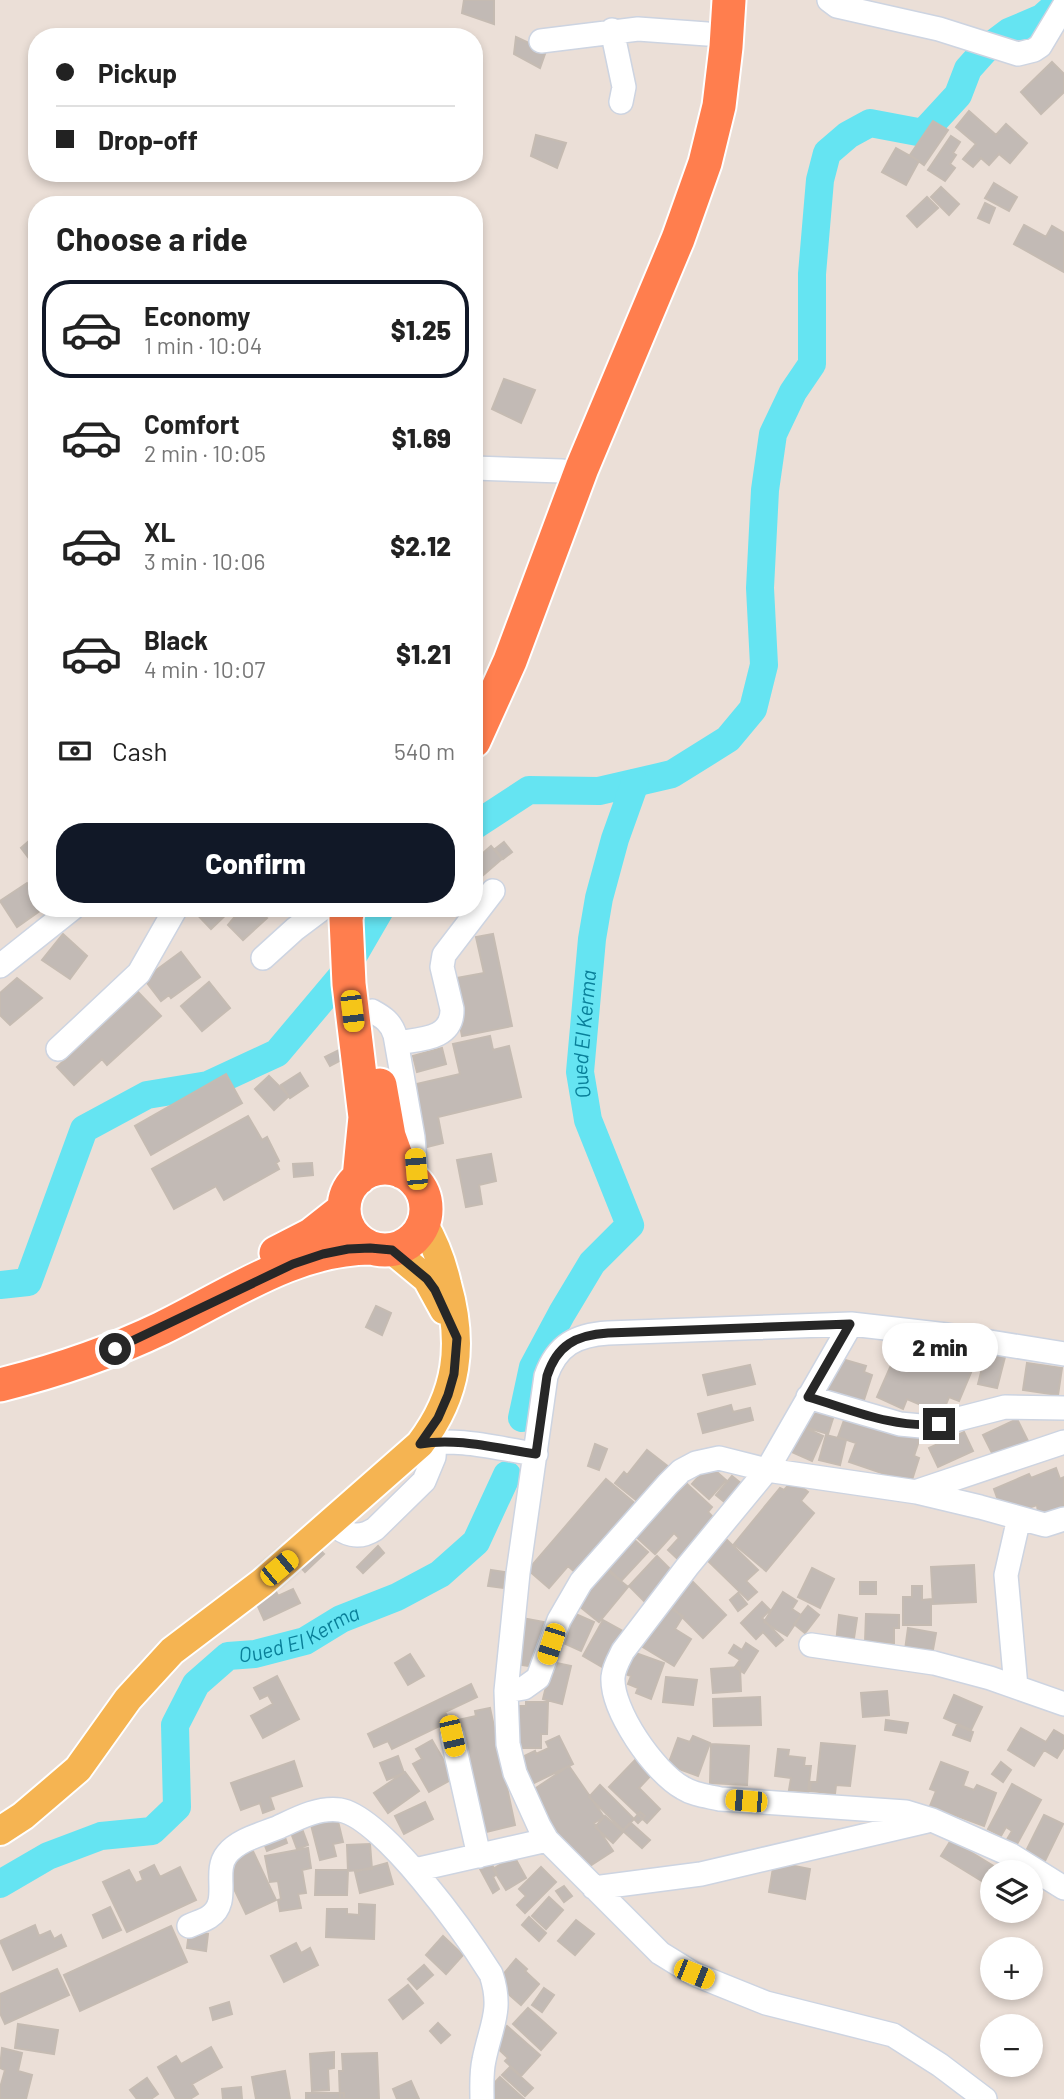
<!DOCTYPE html>
<meta charset="utf-8">
<style>
:root{--surface:#fff;--page:#f6f6f6;--text:#222;--muted:#767676;--line:#e0e0e0;--accent:#111827}
body{margin:0;font-family:Barlow,sans-serif;background:var(--page);color:var(--text);height:100vh;display:flex;flex-direction:column;font-size:26px;white-space:nowrap}
*{box-sizing:border-box;margin:0}
p{font-size:23px;color:var(--muted)}
.icon{flex:none;width:38px;height:38px;fill:none;stroke:currentColor;stroke-width:2;stroke-linecap:round;stroke-linejoin:round}
.map{position:relative;flex:1;overflow:hidden}
.sheet{position:absolute;left:28px;top:196px;width:455px;height:721px;display:flex;flex-direction:column;background:var(--surface);border-radius:28px;box-shadow:0 4px 10px #0003}
.sheet>*{flex:none}
.banner{position:absolute;left:28px;top:28px;width:455px;height:154px;border-radius:28px;box-shadow:0 4px 10px #0003;display:grid;align-content:center;height:154px;padding:0 28px;background:var(--surface)}
.tools{position:absolute;left:980px;top:1860px;display:grid;gap:14px}
.tools a{display:grid;place-items:center;width:63px;height:63px;border-radius:50%;background:var(--surface);box-shadow:0 4px 10px #0003;font-size:35px}
.end{position:absolute;width:32px;height:32px;margin:-16px;border:9px solid #272727;background:#fff;box-shadow:0 0 0 4px #fff}
.from{border-radius:50%}
.bubble{position:absolute;height:49px;border-radius:24px;background:var(--surface);box-shadow:0 4px 10px #0003;font-size:23px;font-weight:800;line-height:49px;text-align:center}
.car{position:absolute;width:21px;height:42px;margin:-21px -10px;border-radius:9px;box-shadow:0 0 5px 2px #0007;background:linear-gradient(#f5c518 24%,#345 0 40%,#f5c518 0 76%,#345 0 86%,#f5c518 0)}
.banner b{display:flex;align-items:center;gap:24px;height:66px;font-size:26px}
.banner b+b{border-top:2px solid var(--line)}
.banner i{width:18px;height:18px;background:var(--text)}
ul{padding:0;list-style:none}
li{display:flex;align-items:center;gap:21px;height:98px;margin:0 14px 10px;padding:0 14px;border:4px solid transparent;border-radius:28px}
li div{flex:1}
li b{display:block;font-size:26px}
li em{font-style:normal;font-weight:800}
li.selected{border-color:var(--accent)}
li>.icon{width:63px;height:63px;stroke-width:1.5}
h2{padding:0 28px;font-size:32px;line-height:84px}
.pay{display:flex;align-items:center;gap:18px;height:77px;padding:0 28px;font-size:26px}
.pay p{margin-inline-start:auto}
.action{display:flex;gap:14px;margin-top:auto;padding:14px 28px}
.action a{flex:1;height:80px;border-radius:28px;background:var(--accent);color:#fff;font-size:28px;font-weight:800;line-height:80px;text-align:center}
.map>svg:first-child{display:block}
.lines{fill:none;stroke-linecap:round;stroke-linejoin:round}
.river{stroke:#65e4f2;stroke-width:28}
.building{fill:#c2bab5;stroke:#c5bbb2;stroke-width:2}
.minor-casing{stroke:#cdd4e1;stroke-width:26}
.major-casing{stroke:#fff;stroke-width:32}
.highway-casing{stroke:#fff;stroke-width:37}
.minor{stroke:#fff;stroke-width:23}
.major{stroke:#f5b452;stroke-width:28}
.highway{stroke:#ff7e4e;stroke-width:33}
.route{stroke:#272727;stroke-width:9}
.labels{text-anchor:middle;stroke-width:5;stroke-linejoin:round;paint-order:stroke}
.water-label{font-size:21px;font-style:italic;fill:#097f99;stroke:#fff}
</style>
<div class="map">
<svg width="1064" height="2099" viewBox="0 0 1064 2099">
<rect width="100%" height="100%" fill="#ebdfd7"/>
<g class="lines">
<g class="river">
<path d="M474 826 529 790 599 791 672 774 728 739 753 709 764 665 760 588 765 490 773 434 793 392 812 364V274L820 180 827 153 848 135 870 123 923 133 958 95 968 69 985 50 1009 32 1042 18 1062 0"/>
<path d="M0 1285 28 1282 84 1129 147 1095 208 1085 277 1053 341 977 381 908"/>
<path id="s1" d="M522 1418 533 1367 562 1313 592 1263 630 1225 588 1120 580 1072 592 939 599 898 615 839 635 783"/>
<path id="s2" d="M0 1884 48 1856 101 1836 152 1831 177 1807 175 1725 196 1684 228 1656 255 1654 305 1641 341 1619 397 1597 440 1574 476 1542 507 1475"/>
</g>
</g>
<path class="building" d="M464 0H494V24L462 13Z
M516 37 546 51 540 68 514 54Z
M1052 62 1064 74V92L1041 114 1021 92Z
M969 111 996 135 1006 124 1027 143 1010 163 999 154 989 165 981 158 973 167 963 159 976 144 956 127Z
M933 121 948 130 924 165 910 155Z
M536 135 566 143 557 168 531 156Z
M951 136 960 142 953 153 956 155 950 164 955 168 945 181 928 170Z
M896 148 919 161 906 185 882 172Z
M994 183 1017 197 1009 211 985 198Z
M941 187 959 204 949 215 931 197Z
M927 197 938 208 917 227 907 216Z
M985 203 995 208 989 223 978 218Z
M1024 225 1046 237 1052 226 1064 233V272L1014 244Z
M504 379 535 390 521 423 492 409Z
M37 834V869L21 848Z
M504 842 512 852 503 859 495 849Z
M491 846 502 859 474 883V861Z
M27 883 37 897V908H44L17 927 0 901Z
M191 908H233L211 929Z
M242 908H253L267 918 243 940 228 925Z
M63 934 87 956 70 979 42 960Z
M493 934 512 1026 462 1036 451 979 484 973 476 937Z
M181 952 200 977 171 998 169 995 161 1001 144 979Z
M17 978 42 998 10 1025 0 1015V993Z
M209 982 230 1008 202 1031 181 1006Z
M138 992 161 1016 107 1065 102 1059 74 1085 57 1067Z
M490 1036 493 1050 509 1046 521 1097 438 1117 443 1143 423 1148 408 1086 460 1074 453 1044Z
M442 1048 446 1064 417 1072 413 1056Z
M341 1049 345 1058 330 1066 325 1057Z
M300 1073 308 1086 290 1098 281 1085Z
M226 1074 242 1103 151 1155 135 1126Z
M269 1076 289 1096 274 1110 255 1089Z
M248 1116 262 1140 267 1137 279 1161 276 1163 279 1169 224 1200 216 1186 174 1209 152 1169Z
M491 1154 496 1181 479 1185 482 1204 466 1207 457 1160Z
M312 1163 313 1175 294 1177 293 1164Z
M376 1306 391 1313 382 1335 366 1327Z
M903 1338 916 1344 909 1359 929 1368 938 1347 975 1363 959 1401 949 1397 942 1414 907 1399 903 1409 877 1397Z
M986 1353 1005 1357 997 1388 978 1384Z
M835 1357 866 1366 864 1372 872 1375 862 1406 818 1392Z
M1027 1363 1062 1368 1058 1395 1023 1390Z
M750 1365 755 1384 708 1395 703 1375Z
M809 1404 835 1412 828 1434 802 1426Z
M731 1405 733 1412 750 1408 753 1420 703 1433 698 1414Z
M847 1412 921 1435 914 1456 919 1458 911 1483 849 1462 856 1443 838 1437Z
M1017 1419 1028 1441 994 1457 983 1435Z
M796 1424 823 1436 812 1461 785 1449Z
M964 1432 973 1451 938 1467 929 1448Z
M826 1435 846 1440 840 1465 819 1460Z
M595 1444 607 1449 599 1470 588 1466Z
M647 1450 670 1468 641 1504 615 1483 624 1472 627 1475Z
M709 1465 726 1480 709 1499 692 1484Z
M1056 1468 1060 1479 1064 1477V1512L1039 1519 1037 1505 1031 1507 1035 1517 1002 1511 994 1489 1029 1474 1031 1478Z
M732 1476 743 1485 727 1504 716 1495Z
M606 1479 637 1505 577 1574 568 1566 549 1588 528 1570Z
M793 1480 808 1492 801 1501 814 1513 766 1571 734 1544 780 1488 784 1490Z
M686 1483 712 1507 708 1512 715 1519 683 1564 668 1550 679 1538 674 1533 655 1554 633 1534 666 1499 669 1502Z
M629 1535 648 1552 621 1581 603 1564Z
M725 1538 758 1570 746 1581 757 1592 748 1600 705 1558Z
M314 1544 324 1554 305 1572 295 1561Z
M378 1546 384 1553 363 1573 357 1567Z
M657 1556 677 1576 648 1605 629 1586Z
M974 1565 976 1602 933 1604 931 1567Z
M602 1566 628 1587 599 1622 573 1601Z
M812 1568 834 1579 820 1608 798 1597Z
M491 1570 505 1572 503 1588 488 1586Z
M691 1580 726 1615 703 1638 668 1603Z
M860 1582H876V1594H860Z
M272 1583 278 1596 293 1589 300 1603 264 1620 252 1593Z
M912 1586H922V1600L931 1599V1625H903V1597H912Z
M783 1592 797 1601 792 1609 801 1615 787 1636 764 1622Z
M738 1593 747 1604 738 1611 730 1600Z
M762 1602 770 1610 762 1618 783 1640 776 1646 763 1632 756 1639 741 1623Z
M666 1606 683 1616 675 1629 691 1639 674 1666 641 1646Z
M808 1606 819 1615 805 1633 794 1624Z
M571 1612 594 1622 581 1651 559 1641Z
M866 1614 899 1615V1628H894V1643L865 1642Z
M839 1615 857 1618 853 1645 836 1643Z
M522 1618 544 1622 536 1667 515 1664Z
M603 1620 628 1634 607 1670 583 1656Z
M908 1628 936 1633 932 1655 905 1650Z
M746 1643 758 1651 744 1673 735 1667 740 1660 729 1653 734 1645 742 1650Z
M630 1651 664 1663 651 1699 636 1693 638 1688 628 1684 631 1676 622 1673Z
M410 1654 424 1676 408 1685 395 1663Z
M552 1662 571 1666 562 1704 543 1699Z
M740 1667 741 1691 713 1693 711 1669Z
M277 1676 299 1719 263 1738 251 1716 273 1704 268 1695 260 1699 254 1688Z
M666 1677 697 1680 693 1705 663 1702Z
M471 1684 477 1697 445 1712 450 1721 392 1749 388 1741 374 1747 368 1734Z
M887 1691 889 1715 863 1717 861 1693Z
M954 1695 982 1707 971 1730 944 1718Z
M760 1697 761 1725 714 1726 713 1699Z
M526 1702H548L547 1734H541V1748H515V1706H526Z
M490 1708 515 1825 482 1833 458 1720 476 1716 475 1711Z
M886 1720 908 1723 906 1733 885 1730Z
M957 1725 973 1732 970 1741 953 1735Z
M1021 1728 1046 1742 1054 1730 1064 1736V1747L1057 1758 1044 1750 1034 1766 1008 1750Z
M559 1736 573 1764 528 1786 516 1760 535 1751 536 1754 549 1748 546 1742Z
M693 1736 710 1743 698 1776 668 1765 678 1738 690 1742Z
M432 1740 454 1778 429 1792 413 1764 422 1759 416 1749Z
M821 1743 855 1746 850 1786 836 1785 835 1794 810 1791 811 1782H817Z
M711 1744 749 1746 747 1785 710 1783Z
M778 1749 789 1750 788 1756 805 1758 804 1766H811L808 1792 789 1790 791 1778 775 1776Z
M398 1756 404 1773 387 1780 380 1763Z
M639 1756 655 1771 639 1788 660 1809 647 1823 609 1787Z
M294 1761 302 1786 270 1797 274 1809 263 1813 260 1803 241 1810 231 1783Z
M941 1762 968 1772 963 1786 974 1790 977 1785 996 1793 984 1826 930 1806 936 1791 930 1789Z
M1001 1762 1011 1770 1003 1782 992 1774Z
M569 1766 604 1817 594 1823 613 1851 582 1871 530 1792Z
M405 1772 419 1791 388 1813 374 1793Z
M1012 1784 1041 1800 1016 1846 1006 1841 1012 1831 1006 1827 1001 1836 988 1829Z
M600 1785 634 1819 640 1812 645 1816 638 1823 634 1819 623 1830 589 1797Z
M425 1802 433 1819 404 1834 395 1816Z
M1044 1815 1063 1824 1044 1863 1025 1853Z
M605 1816 623 1832 613 1843 595 1827Z
M337 1817 343 1842 333 1844 336 1856 320 1860 311 1825Z
M631 1823 650 1840 642 1848 623 1831Z
M301 1826 308 1845 297 1849 290 1830Z
M282 1829 287 1843 267 1851 262 1838Z
M951 1840 1000 1870 998 1872H992V1882L990 1886 941 1856Z
M370 1844 372 1869 348 1871 347 1845Z
M250 1845 276 1900 246 1914 225 1870 235 1865 230 1855Z
M308 1848 311 1868 302 1870 306 1893 298 1894 301 1908 280 1911 278 1900 281 1899 278 1881 270 1882 265 1856Z
M514 1856 526 1878 506 1890 493 1869Z
M774 1862 810 1869 805 1899 769 1892Z
M387 1863 393 1884 360 1893 355 1872Z
M491 1863 497 1874 493 1877 499 1889 493 1893 480 1869Z
M154 1865 160 1877 180 1867 196 1900 127 1932 103 1882 129 1870 136 1883 143 1880 140 1872Z
M541 1867 556 1882 525 1913 517 1905 526 1896 519 1889Z
M316 1870H348L347 1895H315Z
M564 1886 572 1896 564 1902 556 1891Z
M549 1897 563 1910 546 1929 532 1916Z
M359 1904 375 1905 374 1939 326 1937 327 1909H347V1914L359 1915Z
M110 1907 121 1930 103 1938 93 1915Z
M529 1917 546 1933 539 1941 522 1925Z
M576 1920 594 1934 575 1955 558 1941Z
M35 1925 39 1936 50 1931 54 1939 61 1935 66 1946 13 1970 0 1941Z
M171 1926 187 1962 80 2011 64 1975Z
M189 1932 208 1934 206 1951 187 1948Z
M443 1936 463 1955 446 1974 426 1955Z
M296 1943 301 1953 310 1948 318 1965 284 1982 271 1956Z
M516 1959 527 1969 525 1971 539 1984 521 2005 496 1983Z
M424 1965 433 1975 417 1989 408 1979Z
M57 1969 69 1995 5 2024 0 2013V1994Z
M408 1985 423 2003 403 2019 389 2000Z
M544 1988 554 1995 542 2012 532 2005Z
M229 2002 232 2014 213 2020 210 2008Z
M528 2008 556 2033 541 2050 513 2024Z
M438 2023 450 2035 441 2043 430 2031Z
M18 2024 58 2030 54 2054 15 2048Z
M507 2026 540 2055 521 2076 505 2061 508 2058 492 2043Z
M211 2047 222 2067 192 2084 198 2094 190 2099H176L158 2067 176 2056 181 2064Z
M2 2048 22 2053 18 2071 32 2075 26 2099H0V2088L5 2070 0 2068Z
M334 2052V2068L328 2069 329 2090 312 2091 310 2054Z
M377 2053 379 2099H340L339 2071H343L342 2054Z
M510 2067 533 2088 525 2096 502 2075Z
M285 2071 290 2099H256L252 2077Z
M500 2077 524 2099H494L486 2092Z
M147 2078 158 2094 151 2099H137L130 2090Z
M411 2081 419 2099H397L393 2089Z
M241 2087 242 2099H223L222 2089Z
M306 2093H344V2099H306Z"/>
<g class="lines">
<g class="minor-casing">
<path id="minor" d="M829 0 837 6 939 29 1018 54 1034 50 1040 46 1064 6
M612 30 624 87 621 102
M541 41 638 29 707 34
M474 468 562 471
M263 958 295 929 323 908
M0 966 73 908
M372 1011C383 1017 391 1022 395 1035L413 1137 417 1185
M397 1043C419 1039 453 1040 452 1009L442 967 444 955 493 891
M58 1049 139 973 176 908
M851 1324 767 1470 687 1567 623 1651C619 1659 614 1667 613 1677 611 1710 654 1772 683 1788 694 1795 707 1796 720 1799L906 1812 932 1820 1011 1855 1064 1888
M808 1397 900 1424 921 1426 939 1424 1005 1407 1064 1408
M421 1444C458 1437 499 1449 536 1454
M918 1491 1064 1442
M331 1522C345 1535 358 1540 375 1529L424 1481 434 1457 435 1442
M811 1645 934 1663 990 1678 1064 1704
M1016 1687 1006 1575 1019 1518
M506 1691 524 1688 538 1678 559 1620 581 1582 668 1484 681 1471 696 1463 719 1458 767 1470 917 1492 980 1507 1045 1525 1064 1519
M452 1736 479 1856
M415 1870 547 1840
M594 1888 701 1874 927 1821
M189 1926C195 1923 203 1921 209 1917 232 1902 212 1872 227 1854 239 1839 263 1834 279 1827 298 1818 319 1807 340 1810 383 1817 467 1936 491 1974 503 2010 491 2025 484 2060 481 2073 482 2086 482 2099
M985 2099 940 2065 893 2035 766 2003 694 1974 660 1953 547 1840 539 1826 515 1773 508 1744 506 1691 518 1573 546 1376C557 1345 576 1335 608 1333L851 1324 947 1335 1064 1354"/>
</g>
<g class="major-casing">
<path id="major" d="M392 1250 427 1279 444 1310
M0 1831 23 1816 78 1769 128 1699 172 1651 263 1582 420 1444C458 1394 464 1344 447 1284 442 1262 435 1243 423 1223"/>
</g>
<g class="highway-casing">
<path id="highway" d="M474 741 510 661 582 468 678 239 705 163 719 106 726 47 729 0
M348 908 346 919 349 984 365 1117 359 1178
M380 1085 389 1136 402 1172
M344 1209a41 41 0 1 1 82 0a41 41 0 1 1-82 0Z
M276 1253 311 1235 344 1209
M0 1385C56 1371 110 1353 162 1328 228 1296 295 1248 371 1248"/>
</g>
<use href="#minor" class="minor"/>
<use href="#major" class="major"/>
<use href="#highway" class="highway"/>
</g>
<g class="lines">
<path class="route" d="M115 1349 293 1264 323 1254 348 1249 370 1248 392 1250 427 1279 435 1290 457 1338 454 1374 448 1395 438 1418 420 1444C457 1437 499 1449 536 1454L547 1376C557 1345 576 1335 608 1333L850 1324 808 1397C850 1409 894 1429 939 1424"/>
</g>
<g class="labels">
<g class="water-label">
<text dy="7" stroke="none"><textPath href="#s1" startOffset="425">Oued El Kerma</textPath></text>
<text dy="7" stroke="none"><textPath href="#s2" startOffset="444">Oued El Kerma</textPath></text>
</g>
</g>
</svg>
<div class="tools">
<a><svg class="icon" aria-label="layers" viewBox="0 0 24 24"><path d="M12 4l9 5-9 5-9-5zM3 14l9 5 9-5"/></svg></a>
<a>+</a>
<a>−</a>
</div>
<i class="end from" style="left:115px;top:1349px"></i>
<i class="end" style="left:939px;top:1424px"></i>
<div class="bubble" style="left:882px;top:1323px;width:116px">2 min</div>
<i class="car" style="left:352px;top:1011px;rotate:173deg"></i>
<i class="car" style="left:416px;top:1169px;rotate:355deg"></i>
<i class="car" style="left:279px;top:1568px;rotate:50deg"></i>
<i class="car" style="left:551px;top:1644px;rotate:198deg"></i>
<i class="car" style="left:452px;top:1736px;rotate:167deg"></i>
<i class="car" style="left:746px;top:1801px;rotate:275deg"></i>
<i class="car" style="left:694px;top:1974px;rotate:112deg"></i>
<div class="banner">
<b><i class="from"></i>Pickup</b>
<b><i></i>Drop-off</b>
</div>
<section class="sheet">
<h2>Choose a ride</h2>
<ul>
<li class="selected"><svg class="icon" aria-label="car" viewBox="0 0 24 24"><path d="M5 17H2v-5l4-1 3-4h7l3 4 3 1v5h-3M9 17h6M6 11h13"/><circle cx="7" cy="17" r="2"/><circle cx="17" cy="17" r="2"/></svg><div><b>Economy</b><p>1 min · 10:04</p></div><em>$1.25</em></li>
<li><svg class="icon" aria-label="car" viewBox="0 0 24 24"><path d="M5 17H2v-5l4-1 3-4h7l3 4 3 1v5h-3M9 17h6M6 11h13"/><circle cx="7" cy="17" r="2"/><circle cx="17" cy="17" r="2"/></svg><div><b>Comfort</b><p>2 min · 10:05</p></div><em>$1.69</em></li>
<li><svg class="icon" aria-label="car" viewBox="0 0 24 24"><path d="M5 17H2v-5l4-1 3-4h7l3 4 3 1v5h-3M9 17h6M6 11h13"/><circle cx="7" cy="17" r="2"/><circle cx="17" cy="17" r="2"/></svg><div><b>XL</b><p>3 min · 10:06</p></div><em>$2.12</em></li>
<li><svg class="icon" aria-label="car" viewBox="0 0 24 24"><path d="M5 17H2v-5l4-1 3-4h7l3 4 3 1v5h-3M9 17h6M6 11h13"/><circle cx="7" cy="17" r="2"/><circle cx="17" cy="17" r="2"/></svg><div><b>Black</b><p>4 min · 10:07</p></div><em>$1.21</em></li>
</ul>
<div class="pay"><svg class="icon" aria-label="cash" viewBox="0 0 24 24"><path d="M3 7h18v10H3z"/><circle cx="12" cy="12" r="2"/></svg>Cash<p>540 m</p></div>
<div class="action"><a>Confirm</a></div>
</section>
</div>
